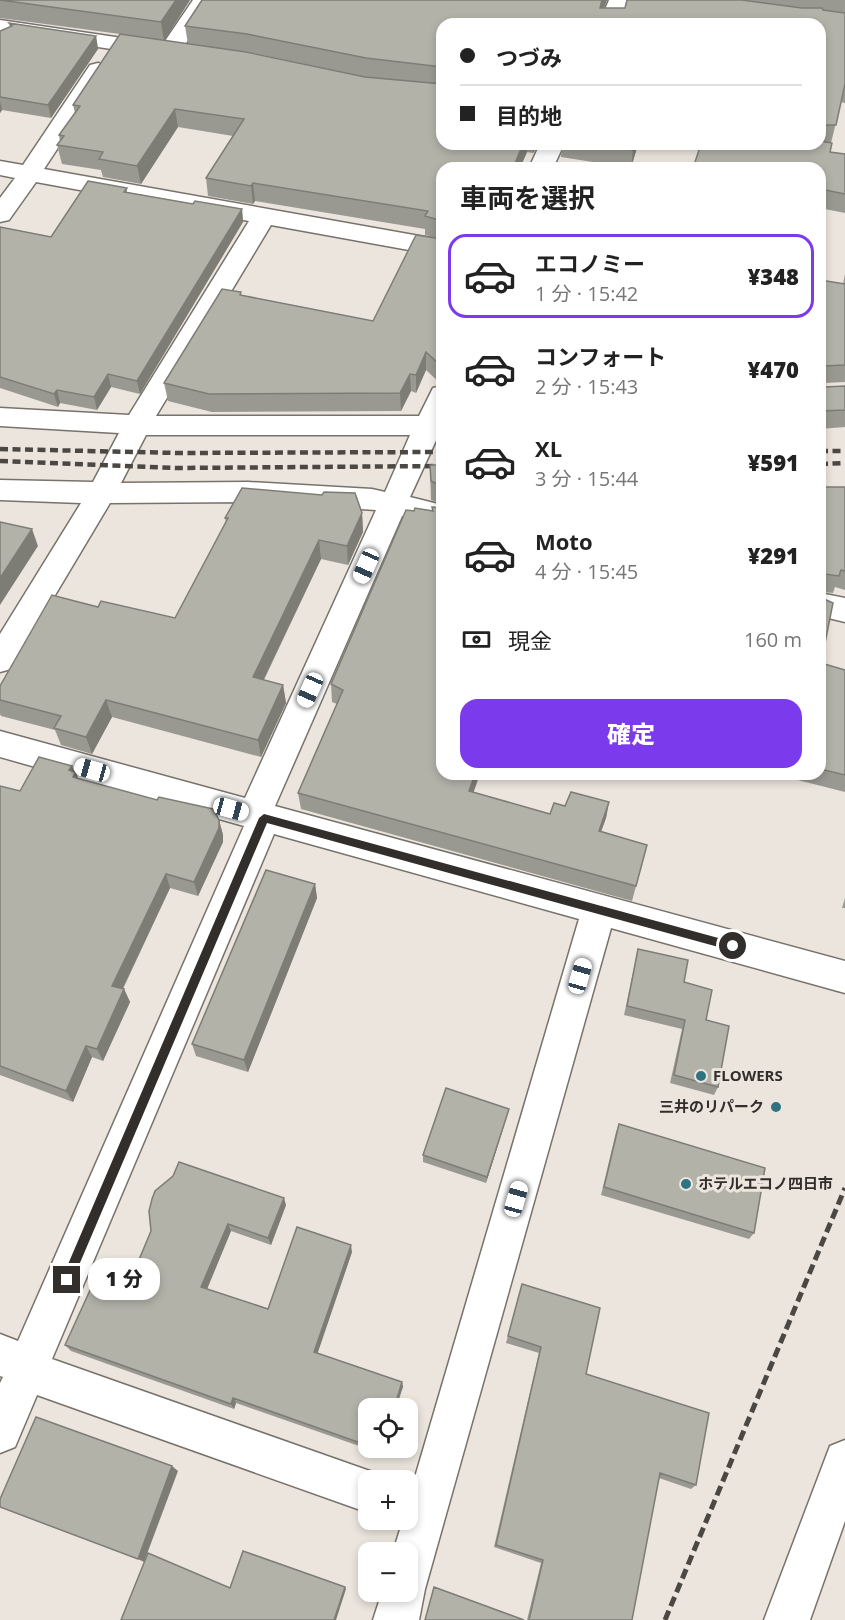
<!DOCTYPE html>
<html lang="ja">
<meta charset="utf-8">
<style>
:root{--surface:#fff;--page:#f6f6f6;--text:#222;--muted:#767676;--line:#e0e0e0;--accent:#7c3aed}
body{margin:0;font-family:"Open Sans","Noto Sans JP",sans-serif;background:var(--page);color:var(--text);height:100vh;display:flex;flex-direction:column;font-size:22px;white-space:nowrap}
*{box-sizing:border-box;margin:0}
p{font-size:20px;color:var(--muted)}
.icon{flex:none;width:33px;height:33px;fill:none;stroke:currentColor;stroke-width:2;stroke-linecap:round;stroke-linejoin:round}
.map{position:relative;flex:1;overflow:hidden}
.drawer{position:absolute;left:436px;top:162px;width:390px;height:618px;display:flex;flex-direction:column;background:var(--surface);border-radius:18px;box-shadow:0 3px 9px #0003}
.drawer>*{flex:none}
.guide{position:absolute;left:436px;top:18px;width:390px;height:132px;border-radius:18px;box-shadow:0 3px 9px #0003;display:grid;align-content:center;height:132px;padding:0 24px;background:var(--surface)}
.fabs{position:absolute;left:358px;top:1398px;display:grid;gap:12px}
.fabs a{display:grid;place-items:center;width:60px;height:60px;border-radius:12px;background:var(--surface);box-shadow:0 3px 9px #0003;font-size:30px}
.end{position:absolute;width:27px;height:27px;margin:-14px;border:8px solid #312e2b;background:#fff;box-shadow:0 0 0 3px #fff}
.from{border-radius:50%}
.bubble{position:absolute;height:42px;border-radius:18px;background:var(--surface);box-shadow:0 3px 9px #0003;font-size:20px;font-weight:800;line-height:42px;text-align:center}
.car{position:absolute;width:18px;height:36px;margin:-18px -9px;border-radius:8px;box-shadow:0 0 4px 2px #0007;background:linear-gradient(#fff 24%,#345 0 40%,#fff 0 76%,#345 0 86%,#fff 0)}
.guide b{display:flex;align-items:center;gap:21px;height:57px;font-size:22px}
.guide b+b{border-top:2px solid var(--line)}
.guide i{width:15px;height:15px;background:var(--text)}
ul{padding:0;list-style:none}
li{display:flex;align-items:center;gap:18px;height:84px;margin:0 12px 9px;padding:0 12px;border:3px solid transparent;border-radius:18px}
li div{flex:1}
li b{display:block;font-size:22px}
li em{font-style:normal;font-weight:800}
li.current{border-color:var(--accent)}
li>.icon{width:54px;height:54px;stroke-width:1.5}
h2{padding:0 24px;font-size:27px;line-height:72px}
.pay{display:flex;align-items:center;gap:15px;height:66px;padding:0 24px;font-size:22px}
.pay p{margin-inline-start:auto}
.action{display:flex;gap:12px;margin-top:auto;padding:12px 24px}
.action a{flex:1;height:69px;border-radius:18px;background:var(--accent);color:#fff;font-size:24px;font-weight:800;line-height:69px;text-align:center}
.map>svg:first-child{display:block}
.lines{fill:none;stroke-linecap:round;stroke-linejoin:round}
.minor-casing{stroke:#78726c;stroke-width:3}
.minor{fill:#fff;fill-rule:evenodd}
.rail-far1{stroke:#4b4844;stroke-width:4.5;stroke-dasharray:8 4.5;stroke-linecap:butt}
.rail{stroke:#4b4844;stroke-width:5;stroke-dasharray:10 5;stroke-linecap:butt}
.wall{fill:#9a9991;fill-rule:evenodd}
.shaded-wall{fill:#7d7d76}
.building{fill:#b3b2a9;stroke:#7d7d76;stroke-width:1.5}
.route{fill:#312e2b}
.poi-dot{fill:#2f7383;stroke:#ebe5dd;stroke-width:2}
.labels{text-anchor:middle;stroke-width:6;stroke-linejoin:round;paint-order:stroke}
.poi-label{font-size:15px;font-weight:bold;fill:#312e2b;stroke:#ebe5dd;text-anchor:start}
</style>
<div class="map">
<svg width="845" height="1620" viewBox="0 0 845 1620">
<rect width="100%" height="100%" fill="#ebe5dd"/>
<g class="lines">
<g class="minor-casing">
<path id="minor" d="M193 0H213L178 56 170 58 0 32V20L163 44Z
M609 0H629L621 24H599Z
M98 63 106 65 109 70 44 169 442 240V256L271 225 156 416H419L433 388 442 386V435L438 436 410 497 442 505V525L402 516 275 806 845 961V993L611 928 425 1589 419 1620H373L382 1592H408V1552H393L403 1520H408V1501L579 919 274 834 52 1359 384 1476 386 1480H369V1513L37 1395 15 1447 0 1453V1383L3 1377 0 1376V1334L18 1341 244 826 0 757V731L245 798 376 510 248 502 110 503 11 669 0 672V634L81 503 0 500V480L93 482 119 433 0 426V408L129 415 249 221 36 182 9 220 0 222V198L15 178 0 175V161L23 165 90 65ZM146 435H410L385 492 372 489 248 482 121 483Z
M540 144H564L553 168H529Z
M820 593 845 598V622L820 616Z
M845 1440V1521L810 1620H764L830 1446Z"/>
</g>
<use href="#minor" class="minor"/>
<path class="rail-far1" d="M0 449 179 453 442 452
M820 451H845
M0 461 176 468 442 466
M820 464 845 463"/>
<path class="rail" d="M665 1620 845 1188"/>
</g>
<path class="wall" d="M0 0H190L164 40 188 44 185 26 202 0H607L604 8H625L627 0H845V103L841 102 831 143 830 152 845 154V213L820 208V24H442V144H539L533 153 527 152 520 168H442V385L426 370 416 393 411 391 401 411 212 412 168 401 164 383 241 292V295L373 321 441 239 425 235V229L255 201 253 204 208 196 206 178 233 136 178 127 141 184 103 177 101 170 62 164 57 145 60 142 59 135 75 113 73 105 120 34 0 18ZM215 48 248 52 366 77Z
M9 23 96 36 98 49 51 118 2 110 0 113V31L10 27Z
M562 144H638L631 168 561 157Z
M127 188V192L193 204 242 209 243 222 140 394 111 387 97 410 60 403 58 407 0 388V227L51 237Z
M845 274V382L824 383V387L845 386V427L820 429V280L843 284Z
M430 465H442V504L431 500Z
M820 487H845V590L835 587 833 593 824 592 821 663 845 670V792L774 774H820Z
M414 511 474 793 550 814 565 806 609 802 606 818 601 831 647 845 632 901 301 809 298 793 337 704 332 702 331 684Z
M362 513 363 532 348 565 321 559 264 680 283 685 286 703 261 757 112 717 92 754 61 745 55 730 1 716 0 714V686L98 607 175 618 226 522 225 518Z
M72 766 74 772H76L78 778 219 820 223 835V842L198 896 170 888 123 989H124L130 1002 103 1061 92 1057 73 1102 0 1075V786L20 791Z
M315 884 317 898 248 1072 196 1056 192 1044Z
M845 898V908H842Z
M638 949 684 982 718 1087 714 1095 670 1083 682 1029 624 1015Z
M507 1116 486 1183 423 1162V1155Z
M619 1124 754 1233 749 1239 601 1195 616 1132Z
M286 1205 271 1245 231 1231 207 1289 268 1309 352 1252 317 1353 402 1382 403 1387 369 1408V1448H384L382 1454 236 1403 234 1409 71 1351 65 1345 128 1286 151 1231Z
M522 1284 586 1374 696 1485 691 1489 659 1478 632 1620H527L541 1563 494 1547 539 1353 506 1343Z"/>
<path class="shaded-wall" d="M176 0H190L164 41 161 22Z
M602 0H607L598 24 600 8Z
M96 36 98 49 51 118 48 105Z
M0 101 2 110 0 113Z
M175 109 178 127 141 184 137 166Z
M523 144H527V152L520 168H513Z
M534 144H539L533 153Z
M635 144H638L631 168 633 150Z
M253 183 255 201 253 204 251 186Z
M242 209 243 222 140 394 137 381Z
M426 352V370L416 393V375Z
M108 374 111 387 97 410 94 397Z
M410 374 411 391 401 411 400 393Z
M57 390 60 403 58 407 54 394Z
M362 513 363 532 348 565 347 546Z
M32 529 38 546 0 605V578Z
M319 540 321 559 256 695 253 677Z
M283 685 286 703 261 757 258 740Z
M106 700 112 717 92 754 86 737Z
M72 766 75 774 76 772 81 787 69 770Z
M475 774H480L468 808 469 791Z
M609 802 606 818 596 846 599 831Z
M219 820 223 835V842L198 896 194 882Z
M166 874 170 888 118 998 112 986Z
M315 884 317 898 248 1072 244 1060Z
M124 989 130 1002 103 1061 97 1049Z
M86 1046 92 1057 73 1102 66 1091Z
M509 1109 507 1116 486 1183 487 1177Z
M284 1198 286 1205 271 1245 268 1238Z
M228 1224 231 1231 205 1294 201 1287Z
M351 1245 352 1252 316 1358 314 1352Z
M402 1382 403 1387 396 1408H394Z
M233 1398 236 1403 234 1409 231 1404Z
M172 1466 178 1471 144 1562 138 1559Z
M345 1587 346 1589 336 1620H334Z"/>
<path class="building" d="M0 0H176L161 22Z
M202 0H602L600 8H625L627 0H742L802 8H822L823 10 845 13V84L836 125H820V24H442V67L366 58 247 34 185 26Z
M9 23 96 36 48 105 0 97V31L12 26Z
M120 34 246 52 365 77 442 84V144H523L513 168H442V221L425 216 428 211 253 183 251 186 206 178 244 119 175 109 137 166 99 159 103 152 57 145 64 136 59 135 80 106 73 105Z
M820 141 832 143 830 152 845 154V194L820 189V168H693L701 144H820Z
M596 144H635L633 150Z
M88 181 127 188 124 192 193 204 195 201 242 209 137 381 108 374 94 397 57 390 54 394 0 377V227L51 237Z
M416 235 442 239V367L426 352 416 375 410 374 400 393 209 394 164 383 222 289 241 292 240 295 373 321Z
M820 280 845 284V365L824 366V387L845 386V410L820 411Z
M430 465H442V486L431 481Z
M820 487H845V571L841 570 839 576 825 574 824 599 833 603 821 663 845 670V775L820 769Z
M242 488 322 495 324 492 355 493 362 513 347 546 319 540 253 677 283 685 258 740 106 700 86 737 54 728 61 716 0 700V686L52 595 98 607 101 601 175 618 228 518H225Z
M432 507 442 508V774H475L469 791 550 814 554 803 565 806 571 792 609 802 599 831 647 845 636 886 298 793 343 690 331 684 406 510 414 511 415 508 433 511Z
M0 522 32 529 0 578Z
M39 757 72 766 69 770 76 772 73 777 157 800 159 797 213 809 219 820V828L194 882 166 874 112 986 124 989 97 1049 86 1046 66 1091 0 1066V786L20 791Z
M266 870 315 884 244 1060 192 1044Z
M638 949 688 960 684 982 712 990 706 1020 729 1026 718 1087 674 1075 685 1020 627 1006Z
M446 1088 509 1109 487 1177 423 1155Z
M619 1124 765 1168 754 1233 604 1187Z
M179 1162 284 1198 268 1238 228 1224 201 1287 268 1309 297 1227 351 1245 314 1352 402 1382 394 1408H369V1446L233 1398 231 1404 65 1345 97 1275 128 1286 151 1231 149 1211 152 1199 155 1191 173 1176Z
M522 1284 600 1308 586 1374 709 1413 696 1485 660 1473 632 1620H529L543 1560 496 1545 541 1347 508 1336Z
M36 1417 172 1466 138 1559 0 1507V1499Z
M373 1448H382V1450Z
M243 1551 345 1587 334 1620H121L148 1553 230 1588Z
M434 1587 524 1620H425Z"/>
<path class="route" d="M264 814 733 942 738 946 733 951 267 823 71 1284H63V1276L259 818Z"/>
<g class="poi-dot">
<circle cx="701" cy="1076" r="6"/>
<circle cx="776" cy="1107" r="6"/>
<circle cx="686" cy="1184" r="6"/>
</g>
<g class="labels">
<g class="poi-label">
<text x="713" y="1081">FLOWERS</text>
<text x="764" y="1112" text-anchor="end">三井のリパーク</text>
<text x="698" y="1189">ホテルエコノ四日市</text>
</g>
</g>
</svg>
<div class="fabs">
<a><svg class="icon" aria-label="locate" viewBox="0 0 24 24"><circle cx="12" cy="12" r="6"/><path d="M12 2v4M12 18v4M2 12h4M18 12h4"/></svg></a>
<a>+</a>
<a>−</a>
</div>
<i class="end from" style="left:733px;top:946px"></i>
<i class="end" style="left:67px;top:1280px"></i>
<div class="bubble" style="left:88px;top:1258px;width:72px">1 分</div>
<i class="car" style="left:366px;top:566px;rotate:204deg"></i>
<i class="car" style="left:310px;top:690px;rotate:204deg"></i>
<i class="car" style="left:92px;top:770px;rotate:286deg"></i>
<i class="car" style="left:231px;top:809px;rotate:105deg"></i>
<i class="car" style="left:580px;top:976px;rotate:16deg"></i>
<i class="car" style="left:516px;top:1199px;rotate:16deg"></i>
<div class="guide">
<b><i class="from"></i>つづみ</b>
<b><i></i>目的地</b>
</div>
<section class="drawer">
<h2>車両を選択</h2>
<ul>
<li class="current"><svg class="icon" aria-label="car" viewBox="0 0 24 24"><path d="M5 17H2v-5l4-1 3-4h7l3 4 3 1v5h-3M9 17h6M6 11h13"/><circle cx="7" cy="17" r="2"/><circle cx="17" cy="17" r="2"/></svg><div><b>エコノミー</b><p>1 分 · 15:42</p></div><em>¥348</em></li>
<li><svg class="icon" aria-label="car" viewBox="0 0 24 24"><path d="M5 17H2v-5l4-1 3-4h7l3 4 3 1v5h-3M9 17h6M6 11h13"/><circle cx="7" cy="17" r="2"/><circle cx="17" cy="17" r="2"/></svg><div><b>コンフォート</b><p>2 分 · 15:43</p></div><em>¥470</em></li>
<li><svg class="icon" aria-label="car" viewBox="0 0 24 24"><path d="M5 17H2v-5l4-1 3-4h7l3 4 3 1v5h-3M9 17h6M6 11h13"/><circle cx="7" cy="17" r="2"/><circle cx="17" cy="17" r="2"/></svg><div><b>XL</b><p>3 分 · 15:44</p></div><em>¥591</em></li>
<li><svg class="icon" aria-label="car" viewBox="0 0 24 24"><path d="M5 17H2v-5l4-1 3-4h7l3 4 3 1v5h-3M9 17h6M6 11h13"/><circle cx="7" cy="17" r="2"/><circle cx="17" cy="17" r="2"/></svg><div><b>Moto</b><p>4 分 · 15:45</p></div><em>¥291</em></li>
</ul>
<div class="pay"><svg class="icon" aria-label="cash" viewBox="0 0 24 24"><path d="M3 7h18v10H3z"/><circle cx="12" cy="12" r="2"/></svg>現金<p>160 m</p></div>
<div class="action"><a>確定</a></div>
</section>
</div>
